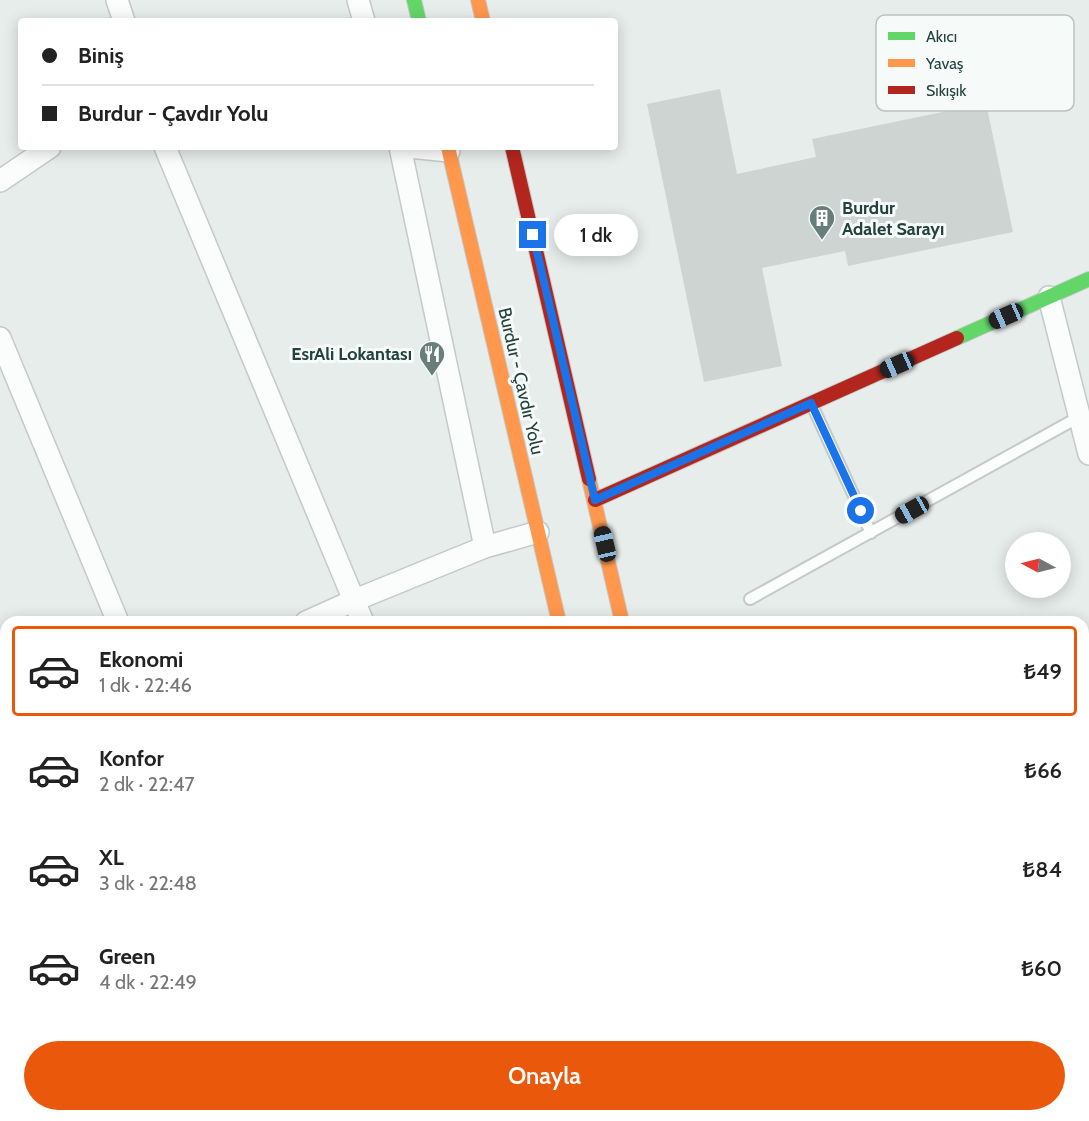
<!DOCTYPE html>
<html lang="tr">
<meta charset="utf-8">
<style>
:root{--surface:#fff;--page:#f6f6f6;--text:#222;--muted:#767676;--line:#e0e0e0;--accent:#ea580c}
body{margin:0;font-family:Cabin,sans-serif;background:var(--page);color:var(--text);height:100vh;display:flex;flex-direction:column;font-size:22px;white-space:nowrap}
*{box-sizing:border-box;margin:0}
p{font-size:20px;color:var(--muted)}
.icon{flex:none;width:33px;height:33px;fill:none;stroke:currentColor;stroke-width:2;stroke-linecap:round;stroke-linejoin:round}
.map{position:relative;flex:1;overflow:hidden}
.details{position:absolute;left:0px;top:616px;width:1089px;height:506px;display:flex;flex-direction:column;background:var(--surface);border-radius:18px 18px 0 0;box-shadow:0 3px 15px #0003}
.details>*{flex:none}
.top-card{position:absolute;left:18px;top:18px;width:600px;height:132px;border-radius:6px;box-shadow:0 3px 15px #0003;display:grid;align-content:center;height:132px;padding:0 24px;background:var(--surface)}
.needle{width:39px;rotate:277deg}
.buttons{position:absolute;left:1005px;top:532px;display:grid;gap:12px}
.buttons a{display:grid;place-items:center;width:66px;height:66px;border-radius:50%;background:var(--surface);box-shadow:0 3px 15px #0003;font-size:30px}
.end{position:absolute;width:27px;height:27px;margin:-14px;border:8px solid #1a73e8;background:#fff;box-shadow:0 0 0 3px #fff}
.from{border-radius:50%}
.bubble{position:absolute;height:42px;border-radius:21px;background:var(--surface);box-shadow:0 3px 15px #0003;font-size:20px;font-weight:600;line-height:42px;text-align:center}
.car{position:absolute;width:18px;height:36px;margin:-18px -9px;border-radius:8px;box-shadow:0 0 4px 2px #0007;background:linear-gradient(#222 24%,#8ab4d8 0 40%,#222 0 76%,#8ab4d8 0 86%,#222 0)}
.top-card b{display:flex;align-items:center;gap:21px;height:57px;font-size:22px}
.top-card b+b{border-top:2px solid var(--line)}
.top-card i{width:15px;height:15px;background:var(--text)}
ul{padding:10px 0 0;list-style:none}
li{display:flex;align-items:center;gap:18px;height:90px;margin:0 12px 9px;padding:0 12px;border:3px solid transparent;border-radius:6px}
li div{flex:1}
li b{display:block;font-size:22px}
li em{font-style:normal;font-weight:600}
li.selected{border-color:var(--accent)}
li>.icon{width:54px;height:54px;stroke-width:1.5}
.button{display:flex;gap:12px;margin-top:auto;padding:12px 24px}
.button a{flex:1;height:69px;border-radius:36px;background:var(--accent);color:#fff;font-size:24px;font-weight:600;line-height:69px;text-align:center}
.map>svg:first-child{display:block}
.building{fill:#ced4d2}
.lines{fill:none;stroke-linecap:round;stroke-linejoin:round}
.lane-casing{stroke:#c4cac8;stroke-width:14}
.street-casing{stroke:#c4cac8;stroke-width:24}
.fast-casing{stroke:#c3cac8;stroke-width:16}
.slow-casing{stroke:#c3cac8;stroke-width:16}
.jam-casing{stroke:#c3cac8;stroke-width:16}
.lane{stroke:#fbfcfc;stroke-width:10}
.street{stroke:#fbfcfc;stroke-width:21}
.fast{stroke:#63d668;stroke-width:14}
.slow{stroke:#ff974d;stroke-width:14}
.jam{stroke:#b3261e;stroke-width:14}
.route{stroke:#1a73e8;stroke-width:8}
.labels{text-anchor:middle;stroke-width:6;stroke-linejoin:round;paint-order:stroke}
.poi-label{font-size:18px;font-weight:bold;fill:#23423d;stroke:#f6fbf9;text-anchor:start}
.street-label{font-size:18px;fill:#23423d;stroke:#f6fbf9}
.key{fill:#f6fbf9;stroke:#b7c4c1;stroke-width:1.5}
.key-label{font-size:16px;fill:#23423d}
</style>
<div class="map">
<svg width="1089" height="1121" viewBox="0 0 1089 1121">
<rect width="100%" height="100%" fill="#e7edeb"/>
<path class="building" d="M720 89 737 174 816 157 812 139 986 103 1013 232 848 266 845 251 762 268 782 366 704 382 647 104Z"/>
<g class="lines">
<g class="lane-casing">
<path id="lane" d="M812 405 871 533
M750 599 1079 417"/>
</g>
<g class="street-casing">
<path id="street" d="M117 0 124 21
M358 0 364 21
M165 147 363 622
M400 147 485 547
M409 147 449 151
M0 181 50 147
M1049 297 1089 454
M0 338 118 622
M306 622 355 600 485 547 538 532
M1083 699 1089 690
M0 766 6 763
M123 1121 129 1116
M488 1121V1116
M600 1121 623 1116
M817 1121 827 1116"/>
</g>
<g class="fast-casing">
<path id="fast" d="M414 0 419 21
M957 338 1089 279
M665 1116 666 1121"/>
</g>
<g class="slow-casing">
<path id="slow" d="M478 0 483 21
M448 147 559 622
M589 479 622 622
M77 1116 79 1121"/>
</g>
<g class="jam-casing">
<path id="jam" d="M512 147 589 479
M595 500 957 338
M0 933 6 948
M724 1116 725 1121"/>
</g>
<use href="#lane" class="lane"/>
<use href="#street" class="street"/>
<use href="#fast" class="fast"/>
<use href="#slow" class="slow"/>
<use href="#jam" class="jam"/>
</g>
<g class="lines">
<path class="route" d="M533 235 595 500 811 403 861 511"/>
</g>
<defs>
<g id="building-pin" transform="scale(1.35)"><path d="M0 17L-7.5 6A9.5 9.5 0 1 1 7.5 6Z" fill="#687e7a" stroke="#f6fbf9"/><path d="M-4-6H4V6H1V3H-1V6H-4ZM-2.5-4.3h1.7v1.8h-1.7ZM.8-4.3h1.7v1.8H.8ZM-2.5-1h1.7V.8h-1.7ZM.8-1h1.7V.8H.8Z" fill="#fff"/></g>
<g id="restaurant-pin" transform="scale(1.35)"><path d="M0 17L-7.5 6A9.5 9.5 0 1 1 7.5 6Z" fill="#687e7a" stroke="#f6fbf9"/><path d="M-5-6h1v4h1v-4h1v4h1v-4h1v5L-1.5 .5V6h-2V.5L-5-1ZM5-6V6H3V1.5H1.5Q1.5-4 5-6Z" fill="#fff"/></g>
</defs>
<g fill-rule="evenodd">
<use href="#building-pin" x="822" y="218"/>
<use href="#restaurant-pin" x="432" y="354"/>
</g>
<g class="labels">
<g class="poi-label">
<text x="842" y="214">Burdur<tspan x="842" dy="21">Adalet Sarayı</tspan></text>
<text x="412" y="360" text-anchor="end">EsrAli Lokantası</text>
</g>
<g class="street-label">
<text transform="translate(521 381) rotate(77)" y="6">Burdur - Çavdır Yolu</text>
</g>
</g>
<rect x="876" y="15" width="198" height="96" rx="9" class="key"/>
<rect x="888" y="32" width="27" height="8" fill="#63d668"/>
<rect x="888" y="59" width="27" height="8" fill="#ff974d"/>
<rect x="888" y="86" width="27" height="8" fill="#b3261e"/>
<g class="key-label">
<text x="926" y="42">Akıcı</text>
<text x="926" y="69">Yavaş</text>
<text x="926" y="96">Sıkışık</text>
</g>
</svg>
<div class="buttons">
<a><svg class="needle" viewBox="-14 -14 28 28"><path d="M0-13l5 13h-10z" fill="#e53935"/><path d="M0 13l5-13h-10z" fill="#767676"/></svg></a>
</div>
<i class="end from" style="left:861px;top:511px"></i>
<i class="end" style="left:533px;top:235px"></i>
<div class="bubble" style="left:554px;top:214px;width:84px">1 dk</div>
<i class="car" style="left:1006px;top:316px;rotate:246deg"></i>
<i class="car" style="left:897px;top:365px;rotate:246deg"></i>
<i class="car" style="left:912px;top:510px;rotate:241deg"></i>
<i class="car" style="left:605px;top:544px;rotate:347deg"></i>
<div class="top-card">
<b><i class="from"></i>Biniş</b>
<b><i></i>Burdur - Çavdır Yolu</b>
</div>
<section class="details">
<ul>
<li class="selected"><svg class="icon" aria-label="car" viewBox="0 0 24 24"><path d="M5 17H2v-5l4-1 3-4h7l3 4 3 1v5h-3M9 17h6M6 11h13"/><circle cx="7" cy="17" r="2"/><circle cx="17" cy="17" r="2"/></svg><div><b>Ekonomi</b><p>1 dk · 22:46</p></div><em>₺49</em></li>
<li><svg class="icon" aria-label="car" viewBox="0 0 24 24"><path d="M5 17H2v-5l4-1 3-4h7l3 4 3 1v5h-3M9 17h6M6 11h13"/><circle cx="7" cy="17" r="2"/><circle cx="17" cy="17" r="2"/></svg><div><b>Konfor</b><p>2 dk · 22:47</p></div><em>₺66</em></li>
<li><svg class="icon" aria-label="car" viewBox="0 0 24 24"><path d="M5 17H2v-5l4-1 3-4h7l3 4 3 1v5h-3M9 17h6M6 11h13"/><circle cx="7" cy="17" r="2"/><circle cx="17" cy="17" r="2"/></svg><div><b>XL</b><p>3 dk · 22:48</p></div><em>₺84</em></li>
<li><svg class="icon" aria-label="car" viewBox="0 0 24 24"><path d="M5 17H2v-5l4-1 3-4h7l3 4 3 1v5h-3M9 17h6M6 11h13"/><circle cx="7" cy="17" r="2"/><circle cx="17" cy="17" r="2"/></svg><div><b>Green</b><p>4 dk · 22:49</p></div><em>₺60</em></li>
</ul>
<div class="button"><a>Onayla</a></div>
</section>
</div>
